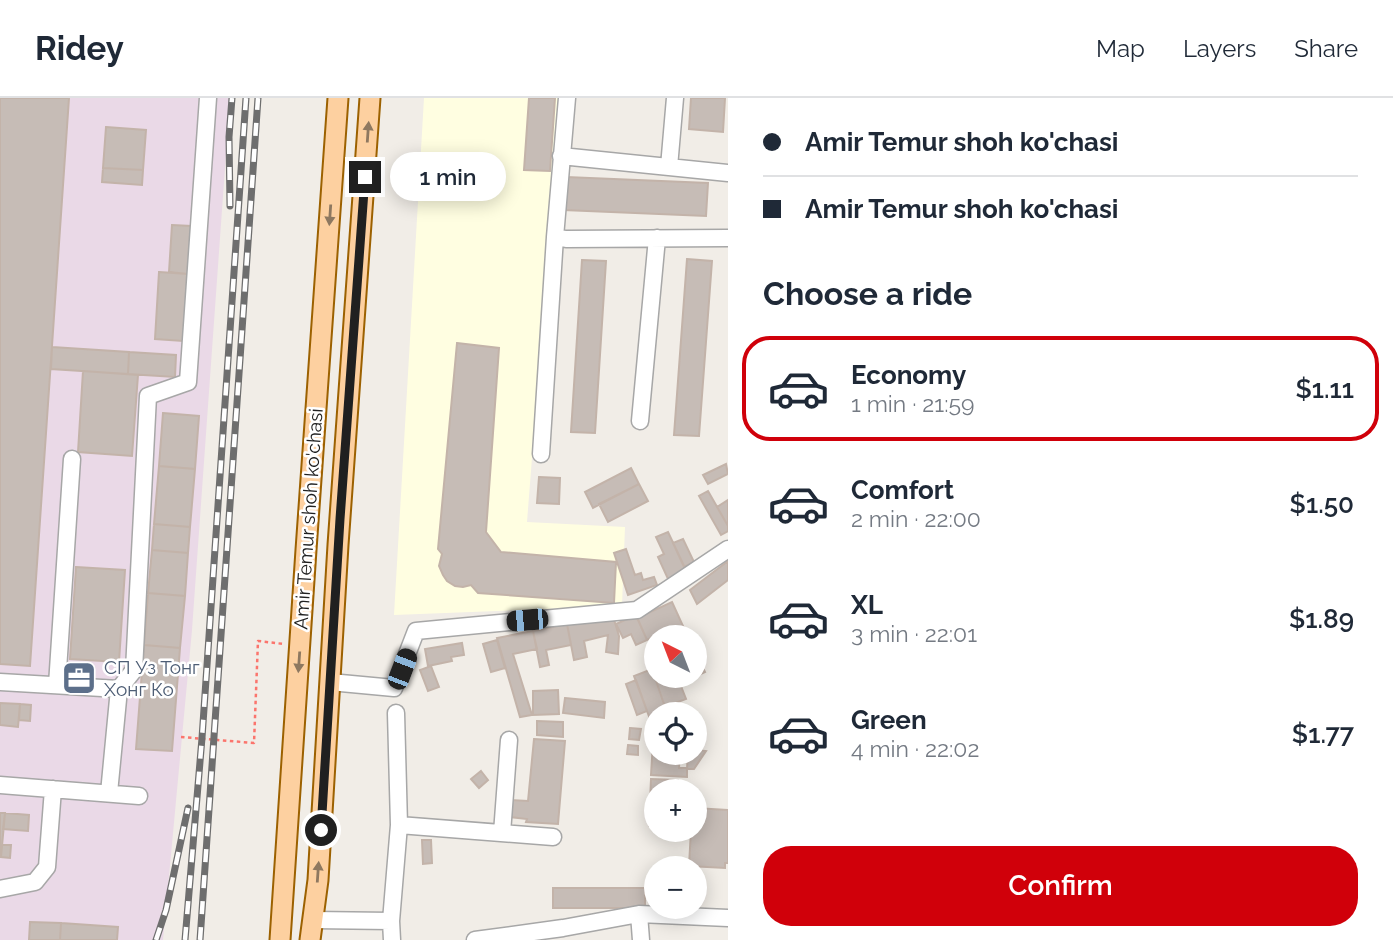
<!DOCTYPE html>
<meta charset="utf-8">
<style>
:root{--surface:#fff;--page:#f2f2f3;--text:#1f2937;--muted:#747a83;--line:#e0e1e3;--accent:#d0000a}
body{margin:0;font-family:Raleway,sans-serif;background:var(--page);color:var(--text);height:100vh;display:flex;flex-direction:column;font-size:26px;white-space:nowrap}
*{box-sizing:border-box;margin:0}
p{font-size:23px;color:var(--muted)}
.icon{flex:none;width:38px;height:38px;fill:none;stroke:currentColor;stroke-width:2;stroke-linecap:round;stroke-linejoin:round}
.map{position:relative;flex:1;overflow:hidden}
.drawer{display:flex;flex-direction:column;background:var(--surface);width:665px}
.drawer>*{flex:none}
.banner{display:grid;align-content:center;height:154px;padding:0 35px;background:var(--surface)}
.needle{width:46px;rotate:318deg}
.tools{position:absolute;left:644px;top:527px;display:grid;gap:14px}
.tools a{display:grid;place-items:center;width:63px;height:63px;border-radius:50%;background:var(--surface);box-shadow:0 4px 18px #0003;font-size:35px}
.end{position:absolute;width:32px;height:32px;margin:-16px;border:9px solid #202020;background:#fff;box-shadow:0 0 0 4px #fff}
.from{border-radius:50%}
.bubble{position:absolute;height:49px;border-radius:24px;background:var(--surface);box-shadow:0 4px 18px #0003;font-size:23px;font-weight:600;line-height:49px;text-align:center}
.car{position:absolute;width:21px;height:42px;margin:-21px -10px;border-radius:9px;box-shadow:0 0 5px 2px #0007;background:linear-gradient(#222 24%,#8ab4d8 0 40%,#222 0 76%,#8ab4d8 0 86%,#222 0)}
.banner b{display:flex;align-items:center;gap:24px;height:66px;font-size:26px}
.banner b+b{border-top:2px solid var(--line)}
.banner i{width:18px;height:18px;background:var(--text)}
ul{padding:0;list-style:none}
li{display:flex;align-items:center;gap:21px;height:105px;margin:0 14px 10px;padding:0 21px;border:4px solid transparent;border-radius:28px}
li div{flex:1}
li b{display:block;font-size:26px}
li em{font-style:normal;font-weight:600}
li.on{border-color:var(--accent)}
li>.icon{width:63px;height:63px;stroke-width:1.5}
h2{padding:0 35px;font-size:32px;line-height:84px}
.cta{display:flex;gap:14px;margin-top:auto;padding:14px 35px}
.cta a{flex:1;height:80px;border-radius:28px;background:var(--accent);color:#fff;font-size:28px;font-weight:600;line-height:80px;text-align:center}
header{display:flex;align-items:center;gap:42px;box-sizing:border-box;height:98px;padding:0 35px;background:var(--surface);border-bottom:2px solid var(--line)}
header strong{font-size:33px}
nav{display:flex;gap:38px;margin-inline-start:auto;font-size:24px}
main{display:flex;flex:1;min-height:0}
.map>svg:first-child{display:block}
.industrial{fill:#ead9e7}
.education{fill:#fffee1}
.building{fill:#c6bcb6;stroke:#c3b3a9;stroke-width:2}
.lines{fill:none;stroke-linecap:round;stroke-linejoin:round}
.minor-casing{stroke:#a7a7a7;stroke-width:19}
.major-casing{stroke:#9c6100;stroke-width:23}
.path{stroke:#fb756d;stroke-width:2.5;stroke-dasharray:3.5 3.5;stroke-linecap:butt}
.minor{stroke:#fff;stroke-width:16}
.major{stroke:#fdd0a0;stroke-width:19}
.rail-casing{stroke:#6e6e6e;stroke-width:7}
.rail{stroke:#fff;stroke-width:4.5;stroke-dasharray:13;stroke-linecap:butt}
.oneway{fill:#8e7860}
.route{stroke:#202020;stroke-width:9}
.labels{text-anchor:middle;stroke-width:5;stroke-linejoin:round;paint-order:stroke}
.street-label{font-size:19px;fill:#202020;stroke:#fff}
.service-label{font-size:19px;fill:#4e5e75;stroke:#fff;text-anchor:start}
</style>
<header>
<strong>Ridey</strong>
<nav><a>Map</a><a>Layers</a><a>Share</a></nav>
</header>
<main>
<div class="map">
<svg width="728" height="842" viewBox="0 0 728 842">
<rect width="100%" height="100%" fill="#f1ede7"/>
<path class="industrial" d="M0 0H230L192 532 163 842H0Z"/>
<path class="education" d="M424 0H560L527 424 625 429 622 508 394 517Z"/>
<path class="building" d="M0 0H69L30 568 0 566Z
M529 0H555L550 73 524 72Z
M691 0H725L723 34 689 31Z
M106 29 146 32 143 72 103 70Z
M431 56 478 58 477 72 430 69Z
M103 70 143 72 142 87 102 84Z
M566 79 708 85 706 118 564 112Z
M172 127 191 128 188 176 169 174Z
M687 161 712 163 699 338 674 337Z
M582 162 606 163 595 335 571 334Z
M159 174 188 176 183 243 155 241Z
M457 245 499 250 486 434 501 454 616 464 614 505 478 495 471 487 463 489 455 488 447 483 443 477 439 468 442 456 438 451Z
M52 249 129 254 128 276 51 271Z
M129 254 176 257 175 279 128 276Z
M83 273 138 277 132 358 78 354Z
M163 315 199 318 195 371 159 368Z
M726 366 728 376 708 386 703 377Z
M159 368 195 371 190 429 154 426Z
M631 370 639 386 593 410 585 394Z
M539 379 560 380 559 406 537 405Z
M639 386 648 403 608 424 599 406Z
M708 393 728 428V433L721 437 699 398Z
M728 402V428L717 409Z
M154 426 190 429 188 455 152 452Z
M668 434 686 472 668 481 658 459 664 456 656 439Z
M683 441 694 464 684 469 673 445Z
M626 451 635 477 641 475 643 482 654 479 657 487 628 497 614 455Z
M152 452 188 455 185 498 148 495Z
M728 463V482L697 506 690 492Z
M76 469 125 472 119 564 70 561Z
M148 495 185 498 180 550 144 547Z
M672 504 688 539H666L664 534 647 542 637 520Z
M612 515 619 538 618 556 606 554 608 537 584 543 587 559 574 562 567 526Z
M636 517 647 542 636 547 631 536 623 540 616 526Z
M567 526 571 547 546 552 549 567 540 569 533 533Z
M533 533 537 551 513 556 532 617 520 619 497 540Z
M497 542 505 570 491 574 483 546Z
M462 545 464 557 451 559 452 563 428 568 425 551Z
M144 547 180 550 172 653 136 651Z
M695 554 705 574 686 583 684 578H695Z
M431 568 439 589 428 593 420 572Z
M652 571 667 615 656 616V619L650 621 634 578Z
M656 573V578H677L686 601 665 609 653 574Z
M636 582 647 613 637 617 626 586Z
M558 592 559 616 533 617V593Z
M565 600 605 604 604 620 563 615Z
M0 605 20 606 18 629 0 627Z
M20 606 31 607 30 623 19 622Z
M537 623 563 624V639L537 637Z
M654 628H656V654H680L679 670H687V679L651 677Z
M630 630 641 631 639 642 629 641Z
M534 641 565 643 558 726 526 724 527 721 510 719 511 702 528 703Z
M628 647 638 648V657L627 656Z
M695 652 706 653 694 671H687L688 654H695Z
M481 673 488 682 479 690 471 681Z
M651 681 678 682V693H656V729L649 728Z
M695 710 728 712V765H725V770L689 768 691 732H695Z
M0 715H5L1 759H0Z
M5 715 29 717 28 733 3 731Z
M422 742H431L432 765 423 766Z
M2 747H11L10 760 1 759Z
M553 790H645V810H553Z
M30 824 61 825 60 842H29Z
M61 825 118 829 117 842H60Z"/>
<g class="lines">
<g class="minor-casing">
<path id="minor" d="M567 0 555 139 566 141 728 140
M561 58 728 75
M669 69 675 0
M640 323 657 140
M541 356 555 139
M0 584 119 591
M330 584 394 590 416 533 637 512 728 451
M57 587 72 361
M0 687 139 698
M109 695 119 591 134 572 148 298 188 284 208 0
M399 727 553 739
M502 735 509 642
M0 791 35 784 47 769 53 691
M639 816 641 842
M313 822 391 823
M392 842 391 823 399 727 396 615
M475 842 563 830 639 816 728 820"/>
</g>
<g class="major-casing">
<path id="major" d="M280 842 306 452 338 0
M310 842 318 782 338 447 370 0"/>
</g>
<path class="path" d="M181 639 254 645 258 543 284 546"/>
<use href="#minor" class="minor"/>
<use href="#major" class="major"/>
<g class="rail-casing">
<path id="rail" d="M230 108 229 39 232 0
M156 842 166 812 188 710
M185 842 202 640 246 0
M200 842 258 0"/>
</g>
<use href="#rail" class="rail"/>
</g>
<defs><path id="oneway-solid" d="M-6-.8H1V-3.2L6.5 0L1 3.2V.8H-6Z" transform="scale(1.75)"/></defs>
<g class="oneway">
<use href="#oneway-solid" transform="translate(368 34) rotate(-86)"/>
<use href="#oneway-solid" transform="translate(330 117) rotate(94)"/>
<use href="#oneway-solid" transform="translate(299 564) rotate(94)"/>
<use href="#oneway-solid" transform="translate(318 774) rotate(-86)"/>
</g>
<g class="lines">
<path class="route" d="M321 732 340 421 365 79"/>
</g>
<defs>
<g id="office-square" transform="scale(1.75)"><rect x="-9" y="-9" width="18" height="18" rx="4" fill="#5c6f8a" stroke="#fff"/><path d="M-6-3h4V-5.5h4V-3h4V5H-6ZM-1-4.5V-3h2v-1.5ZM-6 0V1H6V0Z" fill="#fff"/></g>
</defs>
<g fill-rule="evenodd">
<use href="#office-square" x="79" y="580"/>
</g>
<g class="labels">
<g class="street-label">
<text transform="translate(308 421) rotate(-86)" y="7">Amir Temur shoh ko'chasi</text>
</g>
<g class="service-label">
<text x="104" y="576">СП Уз Тонг<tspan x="104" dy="22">Хонг Ко</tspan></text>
</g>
</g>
</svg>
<div class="tools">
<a><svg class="needle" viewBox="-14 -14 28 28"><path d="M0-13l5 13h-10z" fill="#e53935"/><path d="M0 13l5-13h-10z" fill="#747a83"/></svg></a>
<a><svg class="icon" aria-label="locate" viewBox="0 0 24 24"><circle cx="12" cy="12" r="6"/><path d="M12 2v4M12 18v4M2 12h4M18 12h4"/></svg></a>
<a>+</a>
<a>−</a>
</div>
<i class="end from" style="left:321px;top:732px"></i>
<i class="end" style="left:365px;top:79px"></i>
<div class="bubble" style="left:390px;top:54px;width:116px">1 min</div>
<i class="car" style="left:527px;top:522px;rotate:265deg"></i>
<i class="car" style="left:402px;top:571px;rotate:21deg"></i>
</div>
<section class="drawer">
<div class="banner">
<b><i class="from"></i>Amir Temur shoh ko'chasi</b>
<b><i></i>Amir Temur shoh ko'chasi</b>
</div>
<h2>Choose a ride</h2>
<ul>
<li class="on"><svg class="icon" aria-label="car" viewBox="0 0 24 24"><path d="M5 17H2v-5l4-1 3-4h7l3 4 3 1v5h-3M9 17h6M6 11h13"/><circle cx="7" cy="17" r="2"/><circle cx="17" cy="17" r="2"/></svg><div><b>Economy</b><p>1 min · 21:59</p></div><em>$1.11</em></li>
<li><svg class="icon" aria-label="car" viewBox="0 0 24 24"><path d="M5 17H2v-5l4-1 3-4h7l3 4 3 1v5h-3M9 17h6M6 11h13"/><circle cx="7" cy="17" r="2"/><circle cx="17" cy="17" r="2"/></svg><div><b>Comfort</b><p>2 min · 22:00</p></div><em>$1.50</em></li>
<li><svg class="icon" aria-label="car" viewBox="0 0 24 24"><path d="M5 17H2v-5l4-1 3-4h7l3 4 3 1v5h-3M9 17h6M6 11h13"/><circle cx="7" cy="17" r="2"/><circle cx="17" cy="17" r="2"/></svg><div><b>XL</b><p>3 min · 22:01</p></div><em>$1.89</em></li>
<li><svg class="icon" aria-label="car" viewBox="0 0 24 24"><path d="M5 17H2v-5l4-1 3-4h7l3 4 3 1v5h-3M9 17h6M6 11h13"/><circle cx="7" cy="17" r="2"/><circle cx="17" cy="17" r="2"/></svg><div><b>Green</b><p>4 min · 22:02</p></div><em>$1.77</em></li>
</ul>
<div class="cta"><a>Confirm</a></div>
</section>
</main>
